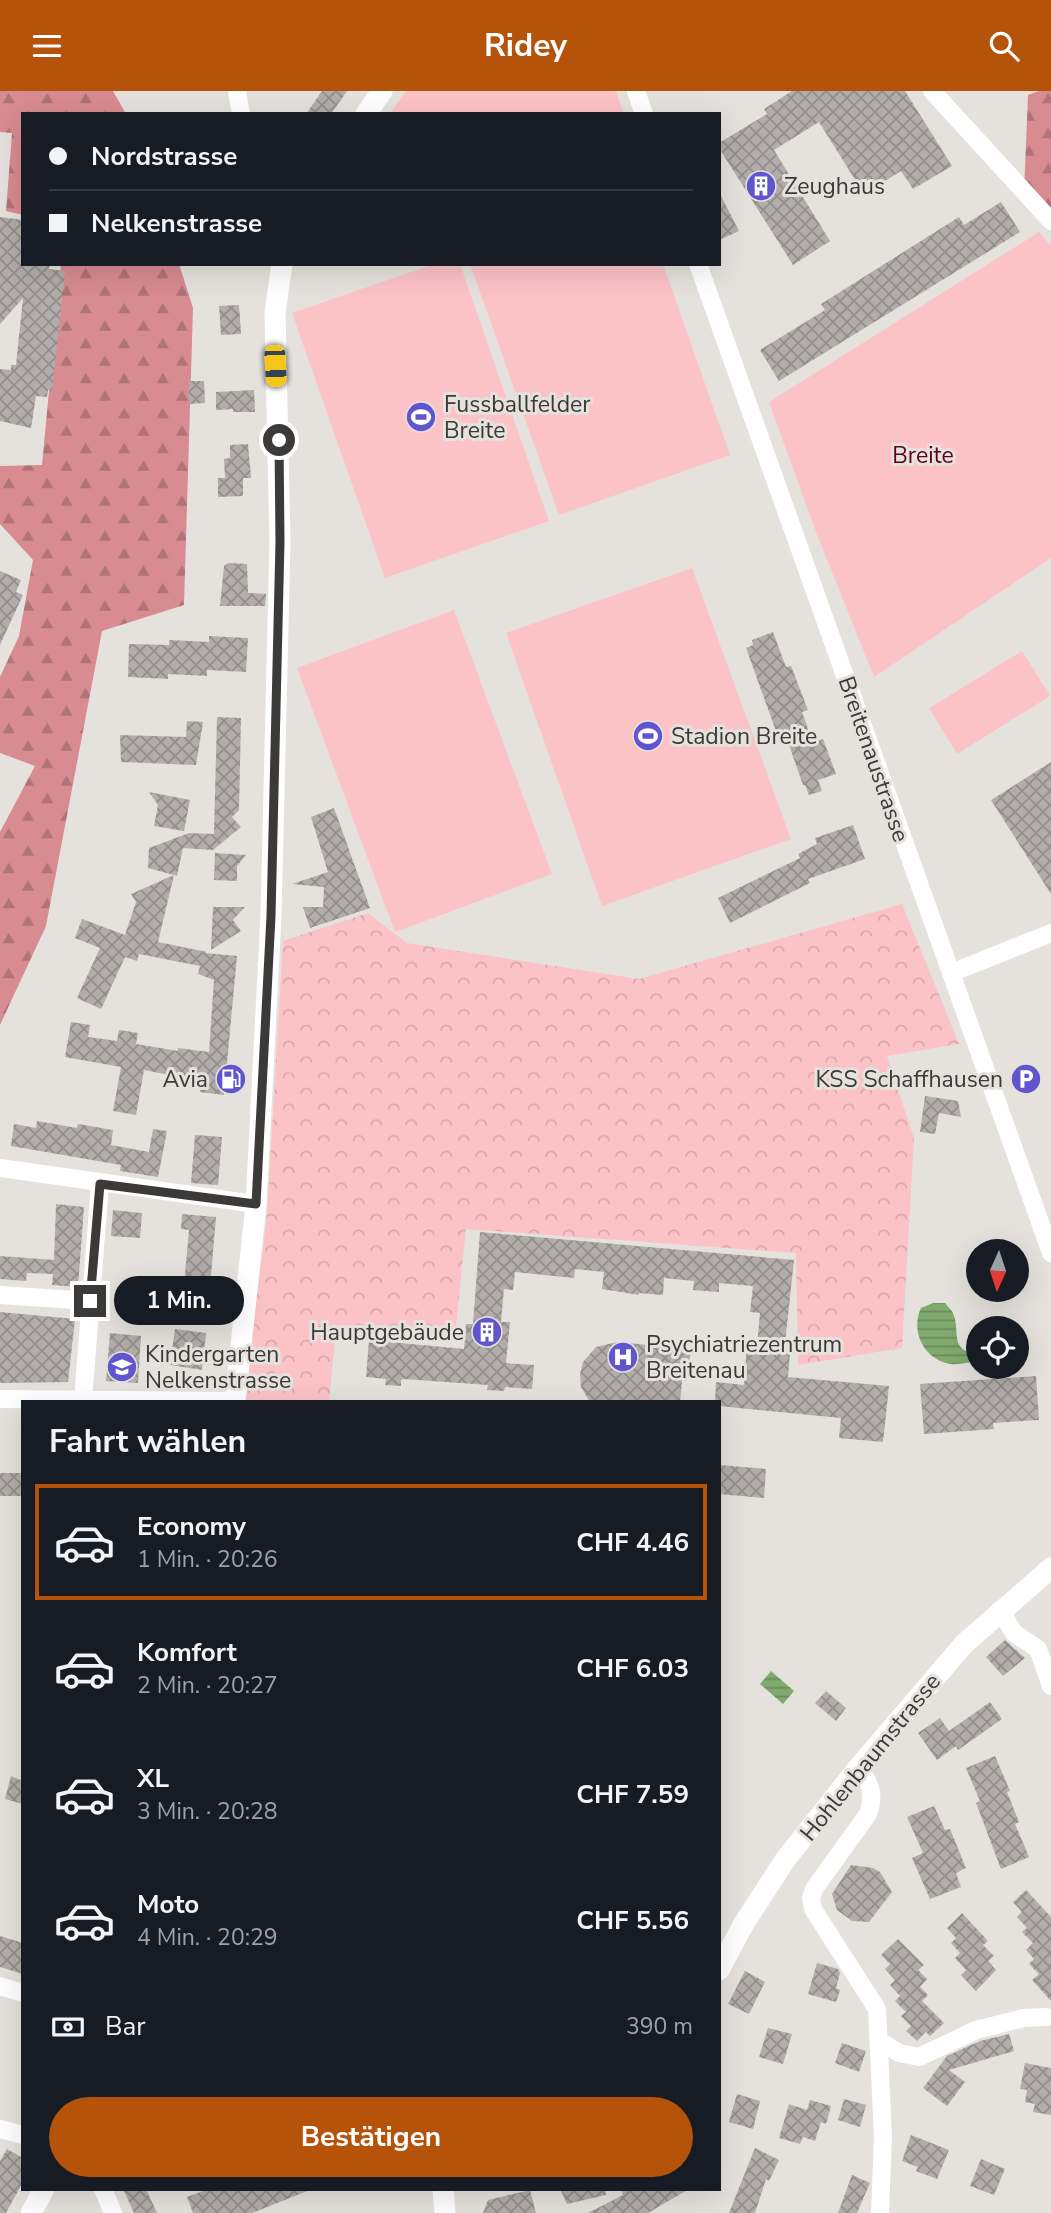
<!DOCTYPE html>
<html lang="de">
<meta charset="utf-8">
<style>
:root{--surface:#171b24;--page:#242831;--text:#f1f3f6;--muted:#9ea1a6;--line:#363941;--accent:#b45309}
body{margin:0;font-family:"Nunito Sans",sans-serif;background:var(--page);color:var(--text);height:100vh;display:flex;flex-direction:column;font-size:26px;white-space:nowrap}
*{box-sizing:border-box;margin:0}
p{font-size:23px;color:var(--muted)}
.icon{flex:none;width:38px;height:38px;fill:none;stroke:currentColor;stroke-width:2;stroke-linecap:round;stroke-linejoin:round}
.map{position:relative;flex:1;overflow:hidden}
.side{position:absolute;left:21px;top:1309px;width:700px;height:791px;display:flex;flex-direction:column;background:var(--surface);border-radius:0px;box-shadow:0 7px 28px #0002}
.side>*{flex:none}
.hud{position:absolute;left:21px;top:21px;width:700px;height:154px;border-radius:0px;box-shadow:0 7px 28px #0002;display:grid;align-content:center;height:154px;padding:0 28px;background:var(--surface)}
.needle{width:46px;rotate:183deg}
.controls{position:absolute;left:966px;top:1148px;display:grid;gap:14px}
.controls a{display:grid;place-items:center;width:63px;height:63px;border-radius:50%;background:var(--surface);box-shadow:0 7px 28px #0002;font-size:35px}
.end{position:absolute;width:32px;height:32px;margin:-16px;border:9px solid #3b3a39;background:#fff;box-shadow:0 0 0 4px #fff}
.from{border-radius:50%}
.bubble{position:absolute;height:49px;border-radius:24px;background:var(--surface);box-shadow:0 7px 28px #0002;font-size:23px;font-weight:700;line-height:49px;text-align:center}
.car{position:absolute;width:21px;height:42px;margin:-21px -10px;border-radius:9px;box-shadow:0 0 5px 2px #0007;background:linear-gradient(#f5c518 24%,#345 0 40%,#f5c518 0 76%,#345 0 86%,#f5c518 0)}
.hud b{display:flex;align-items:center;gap:24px;height:66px;font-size:26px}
.hud b+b{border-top:2px solid var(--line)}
.hud i{width:18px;height:18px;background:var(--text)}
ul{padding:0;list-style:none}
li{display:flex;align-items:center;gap:21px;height:116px;margin:0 14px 10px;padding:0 14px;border:4px solid transparent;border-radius:0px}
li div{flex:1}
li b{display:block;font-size:26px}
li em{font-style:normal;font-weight:700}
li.active{border-color:var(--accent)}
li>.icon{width:63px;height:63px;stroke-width:1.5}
h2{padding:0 28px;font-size:32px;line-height:84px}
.pay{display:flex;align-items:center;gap:18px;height:77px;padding:0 28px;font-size:26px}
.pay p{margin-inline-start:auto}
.button{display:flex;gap:14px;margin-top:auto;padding:14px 28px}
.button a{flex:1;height:80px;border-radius:42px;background:var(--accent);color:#fff;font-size:28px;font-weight:700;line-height:80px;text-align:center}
header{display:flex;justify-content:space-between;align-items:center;height:91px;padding:0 28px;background:var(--accent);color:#fff;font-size:32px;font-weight:700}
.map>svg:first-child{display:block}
.green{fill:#fcc3c7}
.forest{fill:url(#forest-firs)}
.park{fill:url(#park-crowns)}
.water{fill:url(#water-rules)}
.building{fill:url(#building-cross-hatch)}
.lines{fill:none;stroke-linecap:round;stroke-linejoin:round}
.minor{stroke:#fff;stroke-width:18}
.tertiary{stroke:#fff;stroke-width:21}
.route{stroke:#3b3a39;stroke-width:9}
.labels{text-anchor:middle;stroke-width:6;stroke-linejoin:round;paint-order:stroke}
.poi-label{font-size:23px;fill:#3b3a39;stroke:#e5e2dd;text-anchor:start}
.park-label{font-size:23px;fill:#5e001a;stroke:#e5e2dd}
.street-label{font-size:23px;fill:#3b3a39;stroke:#e5e2dd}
</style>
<header><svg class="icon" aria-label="menu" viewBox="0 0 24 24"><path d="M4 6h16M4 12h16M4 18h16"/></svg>Ridey<svg class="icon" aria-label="search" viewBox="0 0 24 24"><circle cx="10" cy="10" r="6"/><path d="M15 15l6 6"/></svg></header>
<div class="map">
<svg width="1051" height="2122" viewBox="0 0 1051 2122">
<defs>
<pattern id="forest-firs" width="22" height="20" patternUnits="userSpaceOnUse" patternTransform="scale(1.75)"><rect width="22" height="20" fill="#d88b91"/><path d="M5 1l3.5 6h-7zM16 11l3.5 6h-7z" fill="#b07377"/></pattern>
<pattern id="park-crowns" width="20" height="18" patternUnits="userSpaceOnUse" patternTransform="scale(1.75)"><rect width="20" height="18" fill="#fcc3c7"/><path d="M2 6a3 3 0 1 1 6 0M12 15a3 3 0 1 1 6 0" fill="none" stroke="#d9a8ac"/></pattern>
<pattern id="water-rules" width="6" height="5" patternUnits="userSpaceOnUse" patternTransform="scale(1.75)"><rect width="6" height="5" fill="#81aa6f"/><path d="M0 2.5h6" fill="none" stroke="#6b8b5c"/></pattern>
<pattern id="building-cross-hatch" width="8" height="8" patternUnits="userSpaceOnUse" patternTransform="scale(1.75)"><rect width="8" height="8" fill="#b2adab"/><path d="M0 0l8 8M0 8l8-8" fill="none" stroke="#928e8c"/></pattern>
</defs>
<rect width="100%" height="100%" fill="#e5e2dd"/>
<path class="green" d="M406 0H616L624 23H390Z
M1039 141 1051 155V467L874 586 816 441 769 311Z
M434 173H460L549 430 385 487 292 222Z
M470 173H663L730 364 559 424Z
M692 477 791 748 602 815 506 542Z
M454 519 552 783 395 841 297 577Z
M1022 560 1050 605 957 663 929 617Z"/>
<path class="forest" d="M0 0H113L126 23H23V124L6 120 12 42 0 41Z
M1039 0H1051V132L1024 102 1028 4Z
M61 173H179L193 217 184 514 102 540 46 835 0 934V741L35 675 0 662V586L19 545 33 469 0 433V375L42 374Z"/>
<path class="park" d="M902 813 959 953 887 965 914 1047 902 1257 798 1274 796 1162 466 1138 455 1245 336 1237 329 1311H244L267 1124 283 850 368 822 407 852 639 888Z"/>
<path class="water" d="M933 1212H945C948 1216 951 1218 953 1222 961 1240 948 1260 978 1263V1271C968 1271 959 1274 951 1273 924 1269 910 1240 921 1217Z
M771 1580 794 1600 783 1613 760 1593Z"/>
<path class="building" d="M322 0H347L331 23H306Z
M792 0H905L952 75 913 98 901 80 864 103 819 31 774 59 830 150 793 174 719 57V52L767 23 764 18Z
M719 101 739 140 719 149Z
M1001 111 1020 141 779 290 760 259 825 219 821 213 959 126 964 134Z
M0 126 23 129V173H50L49 178 65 180 52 300 48 299 47 306 36 305 31 337 0 330V278L11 279V274H16L23 207 0 233Z
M239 214 241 243 221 244 219 215Z
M189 290H204L205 312 189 313Z
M254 299 255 321H233V318L216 319V301Z
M248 353 251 387H243V405L218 406V387H225L224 368 230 367V354Z
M229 472 247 473 248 502 266 503 265 515H220L224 475Z
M0 480 21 489 16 501 23 504 0 554Z
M773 541 786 576 791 575 808 619 802 621 813 652 823 648 836 683 818 689 822 700 809 704 805 694H803L788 651 781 654 746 557 753 554 752 549Z
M209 545 248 547 246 581 207 579V585L168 583V588L128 586 129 553 169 554V549L209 551Z
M217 626 241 627 239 719 232 726 241 736 213 759 183 757 177 785 174 784 158 851 207 861 205 862 237 865 224 1004 200 1001 201 990 144 979 136 1024 113 1020 121 976 65 966 71 931 90 934 88 946 117 950 119 939 138 942 136 953 178 960V957L209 961 214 889 198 883 200 875 139 863 137 870 125 866 101 918 77 907 100 857 75 847 82 828 125 844 136 811 131 803 174 784 148 777 149 757 189 742 214 743Z
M187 630 203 631 196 674 121 671 120 644 186 646Z
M1051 671V803L991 709Z
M149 701 190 709 184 740 154 735 158 714Z
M334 717 370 817 310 837 303 816H323L324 796 292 793 328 781 311 726Z
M853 734 865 768 808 788 810 792 730 832 718 807 800 767 798 763 817 753 815 747Z
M215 762 246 764 237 775V790L214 789Z
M213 816H245L233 829 241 840 211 859Z
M925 1005 958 1010 961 1026 939 1022 935 1043 920 1041Z
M37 1030 77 1037 78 1033 113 1039 111 1054 149 1061 153 1038 167 1040 158 1086 120 1080 121 1074 11 1055 14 1033 36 1037Z
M195 1044 222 1046 218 1094 191 1092Z
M56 1113 84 1116 78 1196 52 1194 53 1183 27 1182 26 1190 0 1188V1165L54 1169Z
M113 1119 142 1122 140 1147 111 1145Z
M182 1123 216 1126 209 1208 183 1205 189 1139 181 1138Z
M480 1141 794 1169 784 1262H790L788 1286 889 1295 883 1351 839 1347 841 1327 719 1315V1311H715L716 1291 744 1294 747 1253 757 1254 760 1222 750 1221 753 1195 719 1192V1201L693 1199 694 1190 664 1187 663 1204 639 1202V1204L602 1198 604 1181 575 1178 574 1187 515 1181 513 1199 504 1198 501 1231H510L506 1272 534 1274 532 1298 505 1296 504 1300 487 1299 488 1294 404 1288 401 1289V1295L385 1294 386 1288 366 1286 369 1249 464 1258 466 1233H473Z
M0 1221 75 1228 68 1291 0 1292Z
M175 1238 206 1242 202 1279 170 1274Z
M110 1242 141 1245 138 1292 106 1290Z
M617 1251 691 1258 687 1290H682L680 1311H590L581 1296 580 1283 583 1271 596 1256Z
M1036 1285 1039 1329 993 1332 994 1338 924 1343 920 1293Z
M719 1374 766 1378 764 1407 719 1403Z
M0 1382H23V1405H0Z
M1005 1549 1025 1567 1003 1585 986 1566Z
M826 1600 846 1617 836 1630 815 1612Z
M990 1611 1002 1628 958 1659 956 1655 937 1669 918 1642 940 1627 949 1640Z
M995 1665 1010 1700 1007 1701 1019 1731 1015 1733 1029 1766 1001 1778 976 1712 980 1710 966 1677Z
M11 1685 23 1690V1713L5 1708Z
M934 1715 945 1739 950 1738 966 1777 956 1782 961 1796 930 1808 912 1767 923 1762 907 1726Z
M851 1774 873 1777 880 1781 892 1801 869 1831 852 1830 837 1819 832 1803Z
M1026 1799 1051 1826V1910L1032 1889 1039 1883 1029 1873 1034 1868 1026 1859 1033 1852 1022 1841 1027 1837 1017 1826 1022 1821 1013 1811Z
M962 1822 988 1850 983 1854 994 1865 988 1870 996 1879 976 1900 961 1884 966 1879 955 1867 960 1862 951 1852 956 1847 947 1837Z
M0 1845 23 1852V1883L0 1876Z
M898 1848 924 1874 918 1879 927 1888 920 1896 928 1904 922 1910 944 1932 930 1945 926 1941 917 1950 906 1940 911 1935 901 1925 906 1921 895 1910 900 1905 890 1894 895 1889 885 1878 890 1873 881 1864Z
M817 1872 838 1878 840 1882 836 1897 840 1899 836 1911 808 1903Z
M745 1880 765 1891 749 1923 728 1913Z
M768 1937 792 1943 783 1973 759 1966Z
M1009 1943 1014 1960 949 1979 965 1991 947 2015 923 1997 947 1965 980 1950Z
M842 1952 866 1960 859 1981 835 1972Z
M1025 1972 1051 1977V2024L1033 2021 1035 2013 1025 2011 1027 1999 1020 1998Z
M737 2003 760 2010 753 2038 729 2031Z
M844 2008 866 2014 860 2036 838 2029Z
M810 2009 831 2015 826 2033 821 2031 815 2050 803 2046 800 2053 779 2047 789 2013 807 2019Z
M911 2044 949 2059 937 2088 916 2080 918 2076 902 2070Z
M755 2057 779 2069 769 2090 766 2088 755 2122H729Z
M7 2058 23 2067V2091L6 2122H0V2070Z
M981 2068 1005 2078 994 2104 970 2095Z
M852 2084 870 2092 857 2122H838Z
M123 2098H146L157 2122H134Z
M208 2098H310V2099L252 2122H193L187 2106Z
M560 2098H605L606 2104 567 2113Z
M621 2098H689L648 2122H588L623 2104Z
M530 2099 536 2122H483L488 2109Z"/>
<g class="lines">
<path class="minor" d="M237 0 241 23
M636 0 644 23
M932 0 1051 130
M698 173 1051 1162
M951 882 1051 842
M0 1077 256 1113
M0 1204 90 1210
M0 1308 235 1310
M83 1309 100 1093
M1000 1519 1014 1542 1038 1558 1051 1595
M858 1677C871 1692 875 1704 868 1723L814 1798 811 1807 813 1818 877 1918 883 2046 880 2122
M0 1895 23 1902
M880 1950 899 1962 919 1966 976 1939 1024 1927 1046 1926
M0 2038 23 2044
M103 2098 113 2122"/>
<path class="tertiary" d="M366 23 382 0
M235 1311 256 1113 271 825 280 451 275 221 282 173
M719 1879 743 1834 785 1769 858 1677 964 1553 1051 1477
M443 2098 445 2122
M31 2122 44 2098"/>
</g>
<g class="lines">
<path class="route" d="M90 1210 100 1093 256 1113 271 825 280 451 279 349"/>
</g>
<defs>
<g id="building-disc" transform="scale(1.575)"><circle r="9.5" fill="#6155ce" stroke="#e5e2dd"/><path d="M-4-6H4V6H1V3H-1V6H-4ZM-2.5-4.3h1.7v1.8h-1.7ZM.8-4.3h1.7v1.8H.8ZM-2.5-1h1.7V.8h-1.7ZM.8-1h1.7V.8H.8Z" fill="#fff"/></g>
<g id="stadium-disc" transform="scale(1.575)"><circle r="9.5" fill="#6155ce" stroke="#e5e2dd"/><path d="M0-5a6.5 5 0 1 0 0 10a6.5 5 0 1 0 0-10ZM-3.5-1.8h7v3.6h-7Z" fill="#fff"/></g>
<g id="fuel-disc" transform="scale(1.575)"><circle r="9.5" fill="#6155ce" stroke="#e5e2dd"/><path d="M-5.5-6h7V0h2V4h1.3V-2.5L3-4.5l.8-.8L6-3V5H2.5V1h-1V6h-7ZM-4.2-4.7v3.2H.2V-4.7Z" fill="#fff"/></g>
<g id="parking-disc" transform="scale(1.575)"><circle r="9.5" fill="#6155ce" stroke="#e5e2dd"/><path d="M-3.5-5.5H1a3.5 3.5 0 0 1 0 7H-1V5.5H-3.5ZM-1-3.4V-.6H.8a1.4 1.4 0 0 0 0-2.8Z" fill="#fff"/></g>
<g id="hospital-disc" transform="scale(1.575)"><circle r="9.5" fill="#6155ce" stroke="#e5e2dd"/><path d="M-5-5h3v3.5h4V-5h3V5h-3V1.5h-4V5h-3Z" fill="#fff"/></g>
<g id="school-disc" transform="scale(1.575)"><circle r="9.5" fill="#6155ce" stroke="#e5e2dd"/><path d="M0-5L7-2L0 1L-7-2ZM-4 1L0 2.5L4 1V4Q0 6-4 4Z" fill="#fff"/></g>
</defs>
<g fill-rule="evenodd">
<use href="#building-disc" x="761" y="95"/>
<use href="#stadium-disc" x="421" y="326"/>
<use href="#stadium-disc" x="648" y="645"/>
<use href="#fuel-disc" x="231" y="988"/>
<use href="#parking-disc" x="1026" y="988"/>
<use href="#building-disc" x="487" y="1241"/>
<use href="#hospital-disc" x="623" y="1266"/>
<use href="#school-disc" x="122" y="1276"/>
</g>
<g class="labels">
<g class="poi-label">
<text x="784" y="103">Zeughaus</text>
<text x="444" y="321">Fussballfelder<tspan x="444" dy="26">Breite</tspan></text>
<text x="671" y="653">Stadion Breite</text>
<text x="208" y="996" text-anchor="end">Avia</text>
<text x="1003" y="996" text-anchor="end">KSS Schaffhausen</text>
<text x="464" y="1249" text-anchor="end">Hauptgebäude</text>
<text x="646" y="1261">Psychiatriezentrum<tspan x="646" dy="26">Breitenau</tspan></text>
<text x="145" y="1271">Kindergarten<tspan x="145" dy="26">Nelkenstrasse</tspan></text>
</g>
<g class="park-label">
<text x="923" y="372">Breite</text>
</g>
<g class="street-label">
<text transform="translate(874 668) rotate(71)" y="8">Breitenaustrasse</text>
<text transform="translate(870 1666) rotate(-51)" y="8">Hohlenbaumstrasse</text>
</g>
</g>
</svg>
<div class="controls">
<a><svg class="needle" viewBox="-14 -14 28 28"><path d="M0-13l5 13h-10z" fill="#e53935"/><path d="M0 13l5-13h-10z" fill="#9ea1a6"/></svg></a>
<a><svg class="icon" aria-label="locate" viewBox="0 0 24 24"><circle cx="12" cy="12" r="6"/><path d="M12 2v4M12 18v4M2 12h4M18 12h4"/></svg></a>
</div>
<i class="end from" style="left:279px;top:349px"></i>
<i class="end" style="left:90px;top:1210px"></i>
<div class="bubble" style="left:114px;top:1185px;width:130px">1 Min.</div>
<i class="car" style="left:275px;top:275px;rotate:177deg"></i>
<div class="hud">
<b><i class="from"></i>Nordstrasse</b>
<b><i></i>Nelkenstrasse</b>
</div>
<section class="side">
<h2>Fahrt wählen</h2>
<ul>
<li class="active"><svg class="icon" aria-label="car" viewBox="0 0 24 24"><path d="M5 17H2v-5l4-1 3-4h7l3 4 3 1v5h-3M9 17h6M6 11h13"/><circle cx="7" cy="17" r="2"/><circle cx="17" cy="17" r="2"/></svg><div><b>Economy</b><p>1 Min. · 20:26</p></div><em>CHF 4.46</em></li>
<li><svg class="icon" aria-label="car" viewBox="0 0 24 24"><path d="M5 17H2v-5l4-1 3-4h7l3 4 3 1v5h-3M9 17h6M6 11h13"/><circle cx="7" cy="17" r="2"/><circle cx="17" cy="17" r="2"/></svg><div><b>Komfort</b><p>2 Min. · 20:27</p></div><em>CHF 6.03</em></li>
<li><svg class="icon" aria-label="car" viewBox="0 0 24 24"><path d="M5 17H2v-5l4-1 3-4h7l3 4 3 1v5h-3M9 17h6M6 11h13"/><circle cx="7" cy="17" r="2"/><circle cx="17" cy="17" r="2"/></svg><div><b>XL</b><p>3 Min. · 20:28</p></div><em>CHF 7.59</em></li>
<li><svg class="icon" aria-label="car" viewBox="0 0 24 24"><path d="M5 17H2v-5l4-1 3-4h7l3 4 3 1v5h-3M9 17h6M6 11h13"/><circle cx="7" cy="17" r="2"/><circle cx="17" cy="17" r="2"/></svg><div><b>Moto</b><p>4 Min. · 20:29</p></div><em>CHF 5.56</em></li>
</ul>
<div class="pay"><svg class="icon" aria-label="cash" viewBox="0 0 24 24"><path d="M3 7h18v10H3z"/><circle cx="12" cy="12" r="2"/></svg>Bar<p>390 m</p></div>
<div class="button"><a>Bestätigen</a></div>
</section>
</div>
